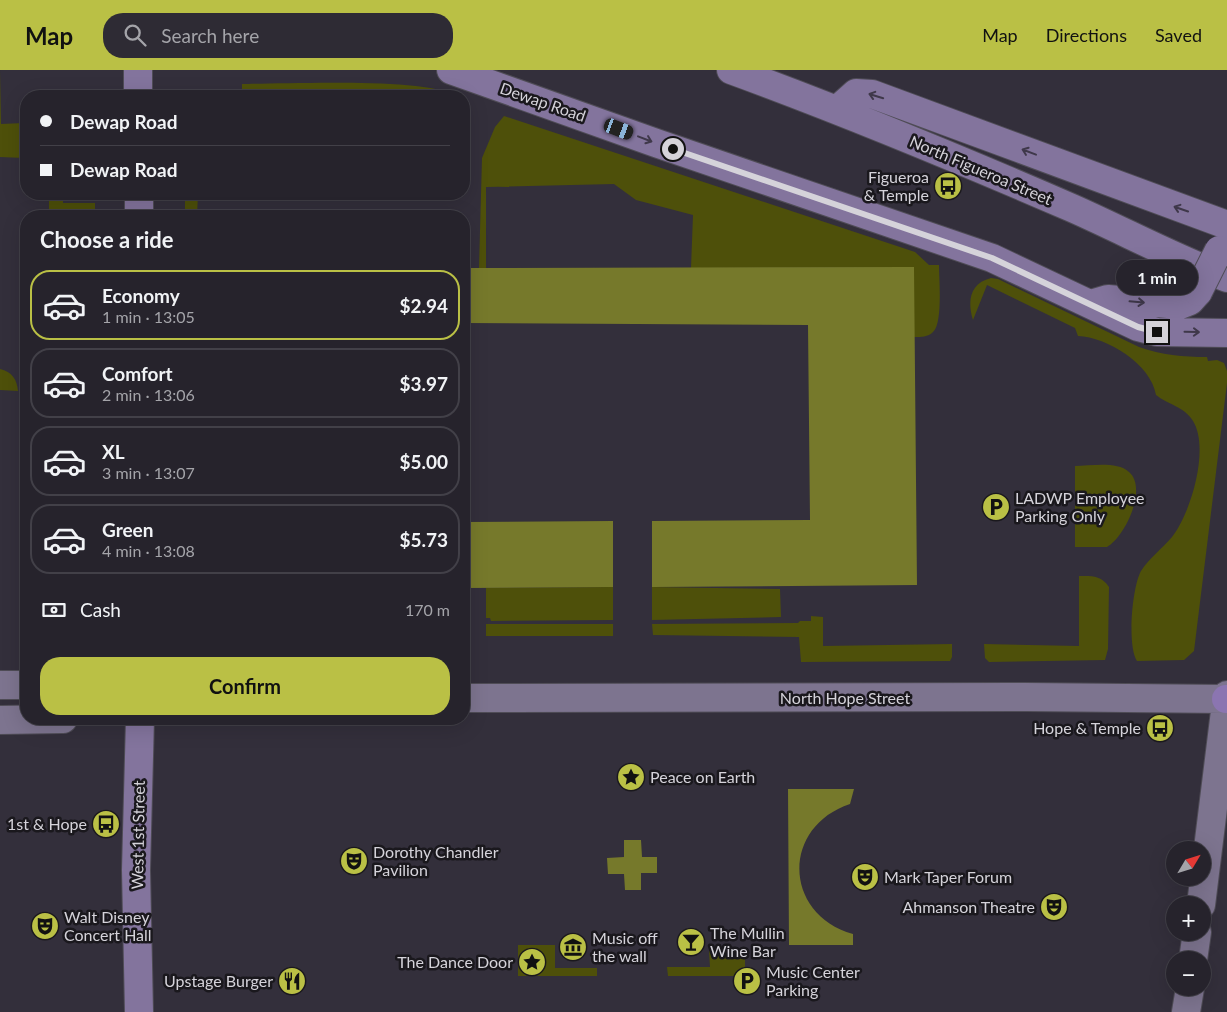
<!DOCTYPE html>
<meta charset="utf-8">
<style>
:root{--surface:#26232c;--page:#2e2b34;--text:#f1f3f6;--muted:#a4a4a9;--line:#424048;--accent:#bac045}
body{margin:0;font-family:Lato,sans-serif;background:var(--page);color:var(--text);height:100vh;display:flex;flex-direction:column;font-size:19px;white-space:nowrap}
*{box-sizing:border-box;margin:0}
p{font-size:16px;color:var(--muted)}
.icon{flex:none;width:28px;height:28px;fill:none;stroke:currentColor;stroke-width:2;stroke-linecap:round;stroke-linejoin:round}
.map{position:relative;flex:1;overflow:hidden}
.details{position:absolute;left:20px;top:140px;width:450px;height:515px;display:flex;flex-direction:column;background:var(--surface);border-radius:20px;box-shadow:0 5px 20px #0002,0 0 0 1px var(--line)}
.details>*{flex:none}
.banner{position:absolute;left:20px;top:20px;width:450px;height:110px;border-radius:20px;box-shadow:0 5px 20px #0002,0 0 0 1px var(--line);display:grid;align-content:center;height:110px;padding:0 20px;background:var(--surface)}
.needle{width:32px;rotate:52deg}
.controls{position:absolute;left:1166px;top:771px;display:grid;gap:10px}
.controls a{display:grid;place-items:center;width:45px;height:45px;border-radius:50%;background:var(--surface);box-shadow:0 5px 20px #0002,0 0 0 1px var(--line);font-size:25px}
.end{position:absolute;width:22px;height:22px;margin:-11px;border:6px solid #d5d3da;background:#111;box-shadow:0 0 0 2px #111}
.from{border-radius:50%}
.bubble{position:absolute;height:35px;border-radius:18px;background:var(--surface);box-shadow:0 5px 20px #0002,0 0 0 1px var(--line);font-size:16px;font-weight:700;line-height:35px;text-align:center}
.car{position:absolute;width:15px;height:30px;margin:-15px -8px;border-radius:6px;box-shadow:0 0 4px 1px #0007;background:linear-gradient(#222 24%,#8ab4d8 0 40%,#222 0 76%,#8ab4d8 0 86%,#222 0)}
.banner b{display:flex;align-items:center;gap:18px;height:48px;font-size:19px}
.banner b+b{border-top:1px solid var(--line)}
.banner i{width:12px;height:12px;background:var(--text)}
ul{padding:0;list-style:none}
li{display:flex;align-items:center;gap:15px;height:70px;margin:0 10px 8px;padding:0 10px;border:2px solid var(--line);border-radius:20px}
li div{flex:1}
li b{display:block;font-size:19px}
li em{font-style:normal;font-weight:700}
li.selected{border-color:var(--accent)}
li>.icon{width:45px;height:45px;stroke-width:1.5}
h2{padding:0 20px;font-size:22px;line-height:60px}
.pay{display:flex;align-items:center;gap:12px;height:55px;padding:0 20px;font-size:19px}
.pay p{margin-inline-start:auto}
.button{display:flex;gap:10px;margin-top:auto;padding:10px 20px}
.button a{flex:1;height:58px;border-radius:20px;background:var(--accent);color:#111;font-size:20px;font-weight:700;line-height:58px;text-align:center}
header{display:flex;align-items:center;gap:30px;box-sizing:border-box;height:70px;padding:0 25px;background:var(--accent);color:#111}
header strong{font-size:24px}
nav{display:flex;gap:28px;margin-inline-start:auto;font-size:18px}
.search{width:350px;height:45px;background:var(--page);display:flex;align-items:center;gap:12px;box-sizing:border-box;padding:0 18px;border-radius:20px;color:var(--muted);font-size:19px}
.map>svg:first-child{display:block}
.green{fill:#4e500a}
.water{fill:#76792b}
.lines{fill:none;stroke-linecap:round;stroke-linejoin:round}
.secondary-casing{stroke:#4f4c56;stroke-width:30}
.primary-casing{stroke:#4f4c56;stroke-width:30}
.motorway-casing{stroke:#4f4c56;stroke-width:30}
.secondary{stroke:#7d748f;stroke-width:28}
.primary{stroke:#83749d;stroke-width:28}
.motorway{stroke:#8b75b1;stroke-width:28}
.primary-bridge-casing{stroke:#4f4c56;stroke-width:30;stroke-linecap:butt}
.primary-bridge{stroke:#83749d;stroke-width:28}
.oneway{stroke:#3f384a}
.route{stroke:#d5d3da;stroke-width:6}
.labels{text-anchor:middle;stroke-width:5;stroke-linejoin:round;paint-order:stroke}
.street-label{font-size:16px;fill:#d5d3da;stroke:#1a181d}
.poi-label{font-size:16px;fill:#d5d3da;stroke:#1a181d;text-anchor:start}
</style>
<header>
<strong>Map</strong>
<div class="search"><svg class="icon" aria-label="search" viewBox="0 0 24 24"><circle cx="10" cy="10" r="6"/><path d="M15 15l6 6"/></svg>Search here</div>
<nav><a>Map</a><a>Directions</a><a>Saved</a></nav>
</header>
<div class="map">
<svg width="1227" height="942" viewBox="0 0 1227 942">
<rect width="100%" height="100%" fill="#332f3b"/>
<path class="green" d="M0 0 1 54 24 53V88L0 87Z
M242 14C278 14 431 7 454 26H242Z
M504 46 915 182 929 195H939C939 209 943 253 933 262 928 267 921 267 914 267L913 197 691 198 693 145 636 130 614 114 486 117V198H479L482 88 495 57Z
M185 124H198L197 146H185Z
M49 127H63V133H95V146H49Z
M991 208 998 209 1139 277C1162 285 1183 287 1207 287L1208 291 1217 290 1224 293 1227 301V313L1194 581 1184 590 1137 591C1127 576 1132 517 1141 501 1149 488 1162 479 1172 467 1191 443 1210 378 1193 351 1185 337 1167 334 1156 325 1151 294 1107 267 1078 266L1075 258 987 215 973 250C967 231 970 213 991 208Z
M0 299C12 302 17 309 18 321L0 320Z
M1075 396C1091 396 1117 391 1129 402 1148 418 1125 467 1107 477H1075Z
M1079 506C1092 506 1101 505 1109 517L1108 579 1105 590 989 592 985 588 984 574 1079 576Z
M613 517V550L491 551 490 548H486V518Z
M652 517 780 519 781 547 652 550Z
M811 546 823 547V576L952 574V587L950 591 801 592 799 567 653 565 652 554 798 553 800 551H811Z
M486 554H613V566H486Z
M518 875H555V898H597V906H518Z
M709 881H745V906H668L667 897H710Z"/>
<path class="water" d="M914 197 917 515 652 517V451L810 450 808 255 464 253V198Z
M613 451V517L464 518V452Z
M788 719H854L850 734C781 757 783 844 853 864V875H789Z
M624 770H641L642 787H657V803H641V820H625L624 804H608L607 788 624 787Z"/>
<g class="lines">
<g class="secondary-casing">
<path id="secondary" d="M0 615H26
M464 628 1026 627 1226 629
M0 650 63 649
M1201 835 1227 625
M1193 890 1197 862
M1186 942 1190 918"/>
</g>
<g class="primary-casing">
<path id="primary" d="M138 0V26
M451 0 656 73 992 188 1138 257 1157 262 1227 263
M731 0C846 42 959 89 1072 138 1124 161 1174 188 1227 208
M838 39 856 23 872 24 1227 155
M139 124V146
M1091 234 1108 229 1180 235 1190 231 1198 222
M139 942 136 800 140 649"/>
</g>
<g class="motorway-casing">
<path id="motorway" d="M1226 629H1227"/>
</g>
<use href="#secondary" class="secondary"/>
<use href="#primary" class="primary"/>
<use href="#motorway" class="motorway"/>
<g class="primary-bridge-casing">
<path id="primary-bridge" d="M1198 222 1219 180"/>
</g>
<use href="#primary-bridge" class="primary-bridge"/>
</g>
<defs><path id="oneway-shaft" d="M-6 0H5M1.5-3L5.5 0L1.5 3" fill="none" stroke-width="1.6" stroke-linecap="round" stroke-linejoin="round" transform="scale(1.25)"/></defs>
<g class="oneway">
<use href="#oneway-shaft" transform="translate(876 26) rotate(-163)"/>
<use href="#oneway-shaft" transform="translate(645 69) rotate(21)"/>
<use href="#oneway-shaft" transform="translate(1029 82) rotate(-159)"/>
<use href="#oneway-shaft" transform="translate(1181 139) rotate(-161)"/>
<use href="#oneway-shaft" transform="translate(1137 232) rotate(5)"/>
<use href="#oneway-shaft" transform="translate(1192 262) rotate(1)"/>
</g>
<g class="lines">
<path class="route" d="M673 79 992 188 1138 257 1157 262"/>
</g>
<defs>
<g id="bus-disc" transform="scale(1.4375)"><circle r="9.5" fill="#bac045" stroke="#1a181d"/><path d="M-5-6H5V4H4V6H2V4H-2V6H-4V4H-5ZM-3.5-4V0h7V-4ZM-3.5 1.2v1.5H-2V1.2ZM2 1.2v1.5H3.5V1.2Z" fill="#111"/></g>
<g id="parking-disc" transform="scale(1.4375)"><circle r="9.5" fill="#bac045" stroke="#1a181d"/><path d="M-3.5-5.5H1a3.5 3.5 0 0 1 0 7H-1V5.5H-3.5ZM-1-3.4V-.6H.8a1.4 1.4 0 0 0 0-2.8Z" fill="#111"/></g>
<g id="sight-disc" transform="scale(1.4375)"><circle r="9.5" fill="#bac045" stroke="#1a181d"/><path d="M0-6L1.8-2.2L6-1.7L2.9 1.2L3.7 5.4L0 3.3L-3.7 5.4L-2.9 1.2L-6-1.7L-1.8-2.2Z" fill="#111"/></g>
<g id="theatre-disc" transform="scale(1.4375)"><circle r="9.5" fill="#bac045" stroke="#1a181d"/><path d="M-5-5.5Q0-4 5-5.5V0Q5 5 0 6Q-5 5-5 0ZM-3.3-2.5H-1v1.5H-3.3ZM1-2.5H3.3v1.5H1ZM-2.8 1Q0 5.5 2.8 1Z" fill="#111"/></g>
<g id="bar-disc" transform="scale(1.4375)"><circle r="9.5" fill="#bac045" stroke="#1a181d"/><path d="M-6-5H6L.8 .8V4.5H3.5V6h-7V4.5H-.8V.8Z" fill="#111"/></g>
<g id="museum-disc" transform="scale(1.4375)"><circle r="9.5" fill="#bac045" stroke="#1a181d"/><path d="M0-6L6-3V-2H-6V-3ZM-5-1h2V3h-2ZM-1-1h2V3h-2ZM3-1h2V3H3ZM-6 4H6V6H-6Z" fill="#111"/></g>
<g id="restaurant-disc" transform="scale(1.4375)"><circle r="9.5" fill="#bac045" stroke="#1a181d"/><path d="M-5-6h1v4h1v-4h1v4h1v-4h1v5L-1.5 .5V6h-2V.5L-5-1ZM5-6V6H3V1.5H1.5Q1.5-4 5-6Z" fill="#111"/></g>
</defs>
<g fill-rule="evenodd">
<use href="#bus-disc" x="948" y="116"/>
<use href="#parking-disc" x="996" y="437"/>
<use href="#bus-disc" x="1160" y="658"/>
<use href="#sight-disc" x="631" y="707"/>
<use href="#bus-disc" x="106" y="754"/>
<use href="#theatre-disc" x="354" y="791"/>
<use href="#theatre-disc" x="865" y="807"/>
<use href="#theatre-disc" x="1054" y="837"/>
<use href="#theatre-disc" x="45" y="856"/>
<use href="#bar-disc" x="691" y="872"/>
<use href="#museum-disc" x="573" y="877"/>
<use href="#sight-disc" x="532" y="892"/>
<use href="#restaurant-disc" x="292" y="911"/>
<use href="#parking-disc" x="747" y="911"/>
</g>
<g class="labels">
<g class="street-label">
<text transform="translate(543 32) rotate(19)" y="6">Dewap Road</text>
<text transform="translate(981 100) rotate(23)" y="6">North Figueroa Street</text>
<text x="845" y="634">North Hope Street</text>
<text transform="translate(138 765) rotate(-89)" y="6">West 1st Street</text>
</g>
<g class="poi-label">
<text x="929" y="113" text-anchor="end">Figueroa<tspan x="929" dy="18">&amp; Temple</tspan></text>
<text x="1015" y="434">LADWP Employee<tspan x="1015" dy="18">Parking Only</tspan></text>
<text x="1141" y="664" text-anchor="end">Hope &amp; Temple</text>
<text x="650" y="713">Peace on Earth</text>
<text x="87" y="760" text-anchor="end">1st &amp; Hope</text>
<text x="373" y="788">Dorothy Chandler<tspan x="373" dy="18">Pavilion</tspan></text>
<text x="884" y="813">Mark Taper Forum</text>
<text x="1035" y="843" text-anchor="end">Ahmanson Theatre</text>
<text x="64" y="853">Walt Disney<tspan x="64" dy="18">Concert Hall</tspan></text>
<text x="710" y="869">The Mullin<tspan x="710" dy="18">Wine Bar</tspan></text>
<text x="592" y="874">Music off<tspan x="592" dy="18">the wall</tspan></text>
<text x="513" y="898" text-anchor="end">The Dance Door</text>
<text x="766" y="908">Music Center<tspan x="766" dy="18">Parking</tspan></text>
<text x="273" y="917" text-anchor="end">Upstage Burger</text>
</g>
</g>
</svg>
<div class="controls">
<a><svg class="needle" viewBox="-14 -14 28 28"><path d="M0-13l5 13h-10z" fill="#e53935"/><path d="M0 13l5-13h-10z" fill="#a4a4a9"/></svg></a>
<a>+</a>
<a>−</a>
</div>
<i class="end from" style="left:673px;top:79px"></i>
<i class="end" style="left:1157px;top:262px"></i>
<div class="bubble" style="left:1116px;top:190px;width:82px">1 min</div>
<i class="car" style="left:619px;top:59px;rotate:111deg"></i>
<div class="banner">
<b><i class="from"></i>Dewap Road</b>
<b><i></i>Dewap Road</b>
</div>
<section class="details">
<h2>Choose a ride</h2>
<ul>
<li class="selected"><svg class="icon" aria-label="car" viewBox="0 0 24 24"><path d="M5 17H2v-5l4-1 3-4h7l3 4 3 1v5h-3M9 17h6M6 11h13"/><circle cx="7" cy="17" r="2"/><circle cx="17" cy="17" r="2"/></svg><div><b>Economy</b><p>1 min · 13:05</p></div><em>$2.94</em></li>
<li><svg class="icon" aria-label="car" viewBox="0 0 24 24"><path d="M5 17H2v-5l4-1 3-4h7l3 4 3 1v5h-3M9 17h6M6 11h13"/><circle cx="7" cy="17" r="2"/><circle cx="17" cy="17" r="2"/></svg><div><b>Comfort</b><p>2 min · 13:06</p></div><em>$3.97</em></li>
<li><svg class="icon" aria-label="car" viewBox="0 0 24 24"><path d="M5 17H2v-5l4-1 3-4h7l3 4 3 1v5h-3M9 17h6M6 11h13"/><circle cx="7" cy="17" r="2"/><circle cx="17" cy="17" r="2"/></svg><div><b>XL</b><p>3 min · 13:07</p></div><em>$5.00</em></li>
<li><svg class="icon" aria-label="car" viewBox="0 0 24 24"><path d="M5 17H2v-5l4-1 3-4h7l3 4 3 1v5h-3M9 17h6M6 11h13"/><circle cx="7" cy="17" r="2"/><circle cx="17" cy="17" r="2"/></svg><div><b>Green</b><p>4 min · 13:08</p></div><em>$5.73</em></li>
</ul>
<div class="pay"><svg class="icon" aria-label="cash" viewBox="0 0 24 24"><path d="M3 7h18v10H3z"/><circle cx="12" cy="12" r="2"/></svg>Cash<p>170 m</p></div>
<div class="button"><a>Confirm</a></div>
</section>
</div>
